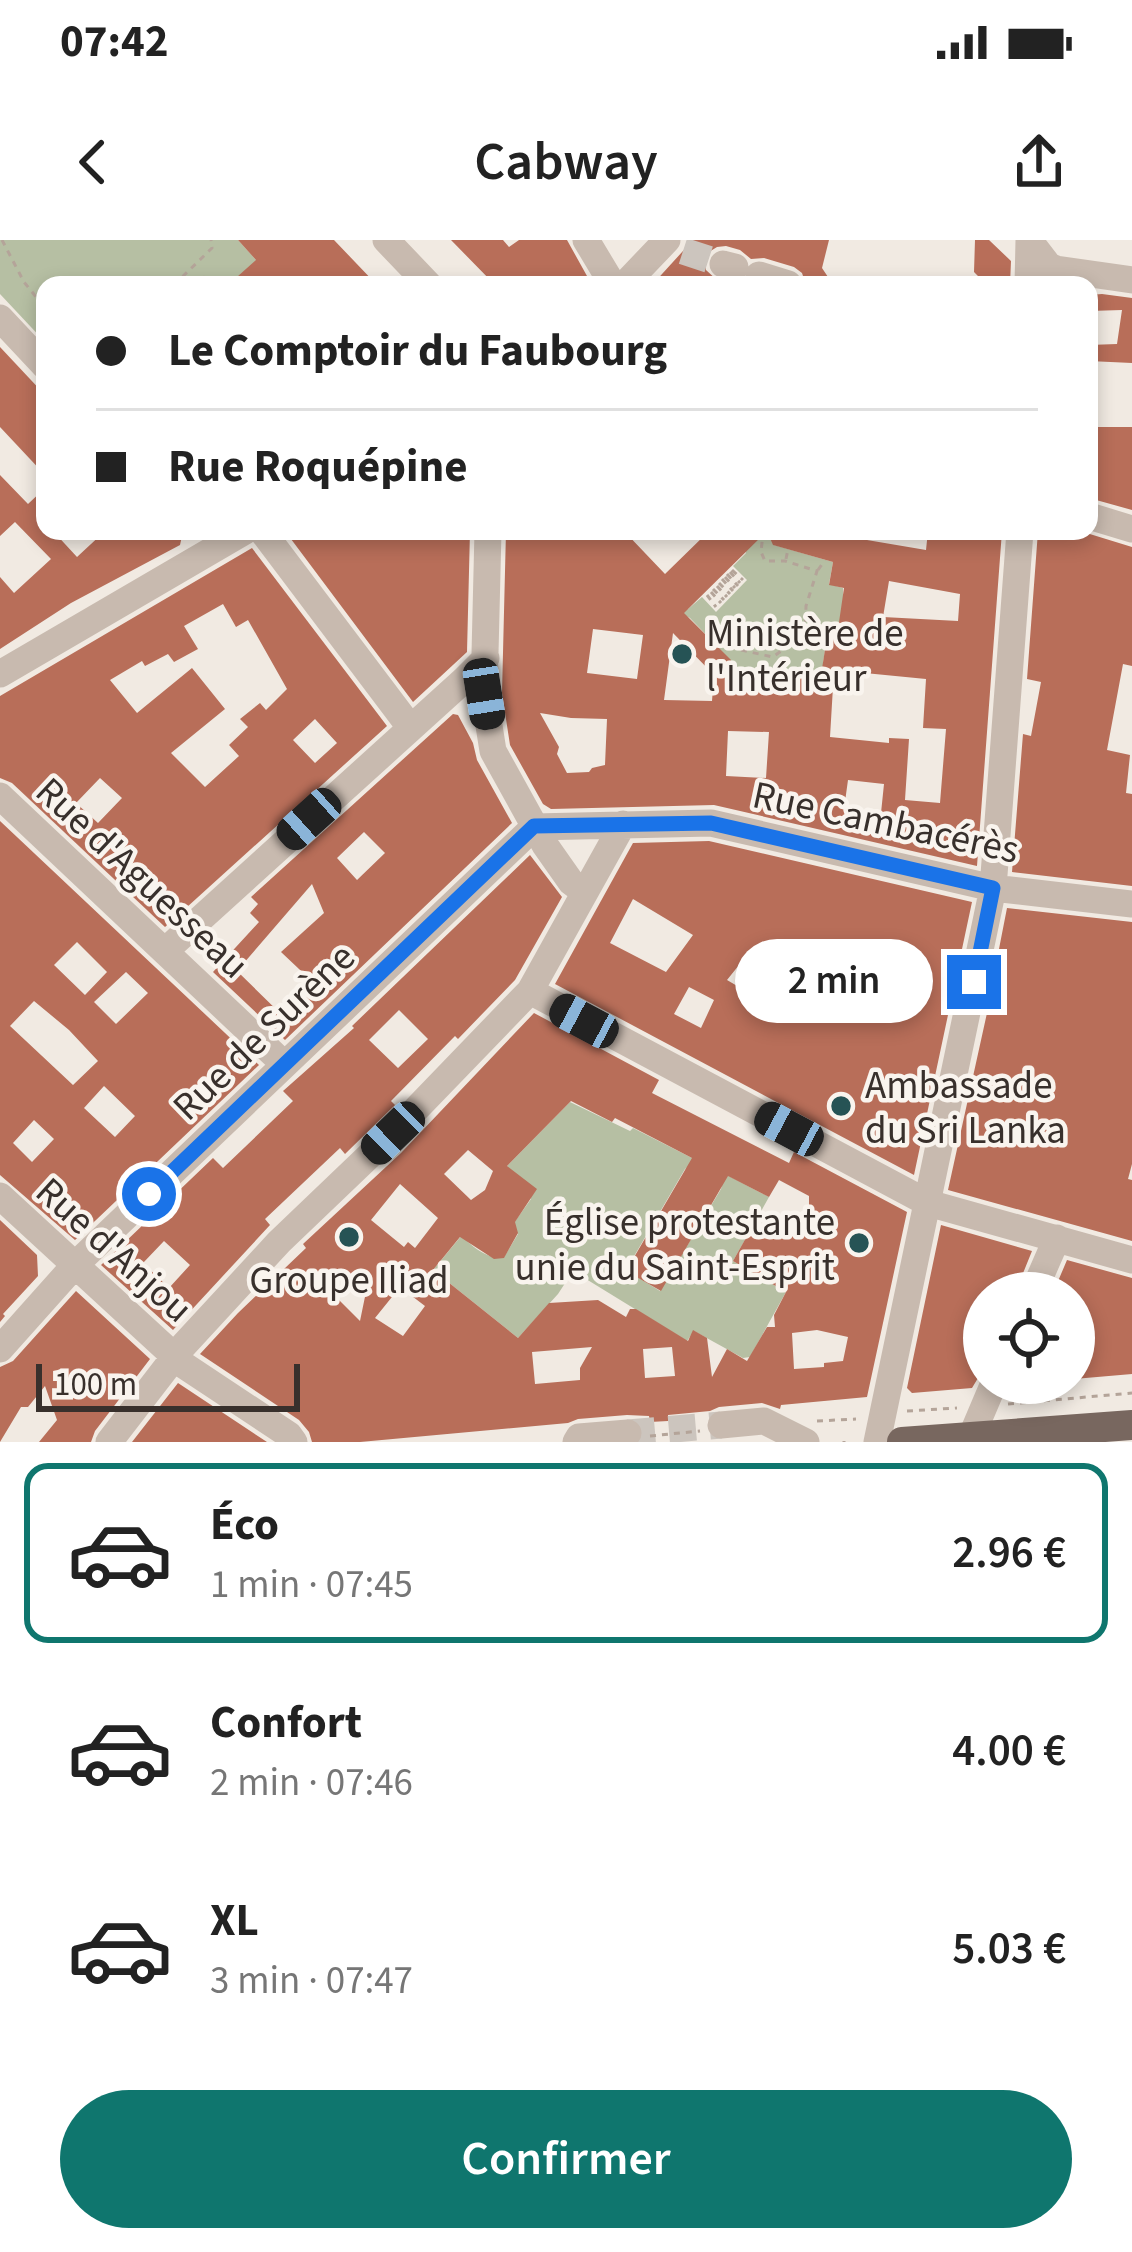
<!DOCTYPE html>
<html lang="fr">
<meta charset="utf-8">
<style>
:root{--surface:#fff;--page:#f2f2f2;--text:#222;--muted:#767676;--line:#e0e0e0;--accent:#0f766e}
body{margin:0;font-family:"Source Sans 3",sans-serif;background:var(--page);color:var(--text);height:100vh;display:flex;flex-direction:column;font-size:45px;white-space:nowrap}
*{box-sizing:border-box;margin:0}
p{font-size:39px;color:var(--muted)}
.icon{flex:none;width:66px;height:66px;fill:none;stroke:currentColor;stroke-width:2;stroke-linecap:round;stroke-linejoin:round}
.map{position:relative;height:1202px;overflow:hidden}
.sheet{display:flex;flex-direction:column;background:var(--surface);flex:1}
.sheet>*{flex:none}
.guide{position:absolute;left:36px;top:36px;width:1062px;height:264px;border-radius:24px;box-shadow:0 6px 18px #0003;display:grid;align-content:center;height:264px;padding:0 60px;background:var(--surface)}
.fabs{position:absolute;left:963px;top:1032px;display:grid;gap:24px}
.fabs a{display:grid;place-items:center;width:132px;height:132px;border-radius:50%;background:var(--surface);box-shadow:0 6px 18px #0003;font-size:60px}
.scale{position:absolute;left:36px;bottom:30px;width:264px;box-sizing:border-box;padding-left:12px;border:6px solid #38302c;border-top:0;font-size:33px;line-height:42px;white-space:nowrap;color:#38302c;-webkit-text-stroke:9px #f9f4ee;paint-order:stroke}
.end{position:absolute;width:54px;height:54px;margin:-27px;border:15px solid #1a73e8;background:#fff;box-shadow:0 0 0 6px #fff}
.from{border-radius:50%}
.bubble{position:absolute;height:84px;border-radius:42px;background:var(--surface);box-shadow:0 6px 18px #0003;font-size:39px;font-weight:600;line-height:84px;text-align:center}
.car{position:absolute;width:36px;height:72px;margin:-36px -18px;border-radius:15px;box-shadow:0 0 9px 3px #0007;background:linear-gradient(#222 24%,#8ab4d8 0 40%,#222 0 76%,#8ab4d8 0 86%,#222 0)}
.guide b{display:flex;align-items:center;gap:42px;height:114px;font-size:45px}
.guide b+b{border-top:3px solid var(--line)}
.guide i{width:30px;height:30px;background:var(--text)}
ul{padding:21px 0 0;list-style:none}
li{display:flex;align-items:center;gap:36px;height:180px;margin:0 24px 18px;padding:0 36px;border:6px solid transparent;border-radius:24px}
li div{flex:1}
li b{display:block;font-size:45px}
li em{font-style:normal;font-weight:600}
li.active{border-color:var(--accent)}
li>.icon{width:108px;height:108px;stroke-width:1.5}
.action{display:flex;gap:24px;margin-top:auto;padding:24px 60px}
.action a{flex:1;height:138px;border-radius:72px;background:var(--accent);color:#fff;font-size:48px;font-weight:600;line-height:138px;text-align:center}
.status{display:flex;justify-content:space-between;align-items:center;height:84px;padding:0 60px;background:var(--surface);direction:ltr}
.status svg{height:33px;fill:currentColor}
header{display:flex;justify-content:space-between;align-items:center;height:156px;padding:0 60px;background:var(--surface);font-size:54px;font-weight:600}
.map>svg:first-child{display:block}
.green{fill:#b6bfa3}
.building{fill:#b86e59;fill-rule:evenodd}
.lines{fill:none;stroke-linecap:round;stroke-linejoin:round}
.minor-tunnel{stroke:#ccc5be;stroke-width:27;stroke-dasharray:27 14;stroke-linecap:butt}
.path{stroke:#b4a499;stroke-width:3;stroke-dasharray:6 6;stroke-linecap:butt}
.minor{stroke:#c8baaf;stroke-width:27}
.major{stroke:#78675f;stroke-width:30}
.route{stroke:#1a73e8;stroke-width:15}
.poi-dot{fill:#265355;stroke:#f9f4ee;stroke-width:4.5}
.labels{text-anchor:middle;stroke-width:9;stroke-linejoin:round;paint-order:stroke}
.poi-label{font-size:39px;fill:#38302c;stroke:#f9f4ee;text-anchor:start}
.street-label{font-size:39px;fill:#38302c;stroke:#f9f4ee}
</style>
<div class="status"><b>07:42</b><svg viewBox="0 0 49 12"><path d="M0 12V9h3v3zM5 12V6h3v6zM10 12V3h3v9zM15 12V0h3v12zM26 1h20v11H26zM47 4h2v5h-2z"/></svg></div>
<header><svg class="icon" aria-label="back" viewBox="0 0 24 24"><path d="M15 5l-7 7 7 7"/></svg>Cabway<svg class="icon" aria-label="share" viewBox="0 0 24 24"><path d="M12 15V3M7 8l5-5 5 5M5 13v7h14v-7"/></svg></header>
<div class="map">
<svg width="1132" height="1202" viewBox="0 0 1132 1202">
<rect width="100%" height="100%" fill="#f1eae2"/>
<path class="green" d="M0 0H238L257 21 228 45H45V102L0 54Z
M759 292 769 295 774 305 833 322 829 344 843 348V390H837L835 399 827 398 823 423 829 435 730 429V420L690 378 678 372 688 369 702 357 716 372 747 340 733 326 746 313 744 309Z
M570 862 630 891 633 888 696 920 685 929 626 1030 660 1051 721 949 725 934 769 957 733 1021 786 1052 750 1117 743 1118 694 1091 687 1101 573 1031 558 1054 518 1098 433 1030 462 995C470 1006 490 1021 504 1017L518 994 511 987 531 959 507 926Z"/>
<path class="building" d="M238 0H334L377 45H228L256 20Z
M451 0H503L509 7 519 0H567L592 45H495Z
M693 0H829L822 28 828 37 826 45H806L802 33 794 27 764 18 751 19 740 10 726 6 717 7 709 12 705 21 706 30 718 41 732 45 743 43 744 45H652Z
M975 0H989L1011 21 1010 45H987L974 32Z
M1102 54 1132 58V123L1089 121V105L1117 104 1122 70 1089 71V55Z
M0 107 45 155V235L0 187Z
M1098 187H1132V270L1089 258V194H1098Z
M0 235 28 264 45 248V291H53L77 317 105 291H178L182 296 180 305 71 363 0 409V337L14 353 51 319 15 282 0 296Z
M285 291H358L364 298 372 291H470L467 412 413 462Z
M506 291H624L665 334 709 291H869L867 300 926 310 928 291H1002L977 626 714 565 551 569 543 564 510 505 502 453ZM767 291 773 305 833 322 829 345 844 348 838 389 835 399 827 397 821 435 730 429 731 420 684 373ZM889 341 960 354 958 381 883 377ZM593 389 643 395 637 439 587 433ZM673 393 714 435 712 461 664 460ZM834 430 926 439 923 488 946 489 940 563 905 560 909 499 889 498V503L830 497ZM540 473 571 478 607 479 605 525 592 528 589 532 567 533 557 514 559 507ZM728 491 769 492 766 538 726 536ZM848 540 884 544 881 573 844 569Z
M1038 291H1080L1132 307V426L1123 424 1107 510 1130 515 1126 553 1132 554V646L1012 632 1023 494 1031 496 1041 442 1027 439Z
M252 308 387 486 165 687 12 543 0 538V456ZM223 364 236 387 248 380 287 449 266 470 260 463 240 479 248 487 229 505 239 516 205 547 171 513 225 469 192 428 137 473 110 440 142 421 145 426 168 414 174 422 198 409 184 386ZM315 479 337 503 315 523 293 500ZM100 538 122 558 98 583 76 563Z
M453 474 458 475 473 503 477 520 512 583 285 800 213 732 259 682 250 673 258 664 251 657ZM364 592 385 613 357 640 337 618ZM312 644 324 673 281 712 317 746 285 778 237 731Z
M0 581 259 825 75 1000 0 935ZM77 702 107 732 85 755 54 725ZM126 732 148 753 116 784 94 762ZM34 761 69 790 98 821 73 845 10 786ZM104 846 135 876 115 897 84 868ZM34 880 54 899 32 922 13 903Z
M709 601 972 662 914 935 555 744 633 603ZM633 659 693 695 666 732 610 703ZM746 722 760 723 766 729 769 742 761 760 727 740 739 725ZM689 747 714 760 701 788 674 774Z
M530 615 562 657 515 740 458 799 455 796 391 861 395 865 345 914 340 908 265 979 270 985 173 1090 101 1025 213 918 223 928 293 861 283 851 354 788 352 786ZM399 770 428 799 398 828 369 800ZM164 1001 190 1025 169 1048 143 1023Z
M1007 668 1132 682V924L1128 939 1132 940V1001L948 950 1000 714H998Z
M534 773 659 840 652 853 789 923 794 912 907 972 867 1157 781 1165 780 1169 762 1163 719 1167 710 1171 668 1175V1181L650 1182 649 1176 627 1175 578 1179 568 1183 360 1202H312L309 1192 299 1180 200 1114 238 1073 306 1008 303 1004 401 913ZM571 861 612 882 615 878 692 918 626 1031 661 1051 728 936 769 957 779 940 809 956V977L797 998 781 989 776 998 752 987 733 1021 786 1052 774 1075 775 1087H767L747 1121 727 1109 712 1137 707 1098 693 1090 688 1101 636 1069H630L626 1077 598 1060 549 1063 518 1098 433 1030 460 997 494 1019 504 1018 518 993 515 982 537 949 507 926ZM468 910 493 931 485 950 471 960 444 934ZM400 944 438 978 415 1008 408 1002 404 1007 371 980ZM344 1029 367 1047 360 1081 326 1047ZM400 1047 425 1066 403 1096 375 1078ZM817 1090 848 1097 843 1121 824 1123V1127L794 1129 792 1093ZM592 1107 580 1128V1140L535 1144 532 1112ZM672 1107 675 1136 645 1138 643 1109Z
M0 980 37 1015 38 1036 3 1074 5 1076 0 1082Z
M941 985 1032 1011 1015 1053H984V1128L972 1148 912 1153 907 1148Z
M1067 1020 1132 1038V1134L1074 1139V1053H1053Z
M76 1051 150 1119 95 1191 91 1202H39L57 1180 45 1146 28 1167H21L0 1202V1127L13 1121Z
M178 1143 267 1202H132Z"/>
<g class="lines">
<path class="minor-tunnel" d="M683 11 723 24
M628 1193 721 1185"/>
<path class="path" d="M2 0 24 42 45 68
M203 36 204 44
M196 42 198 45
M193 44V45
M174 45 212 8 211 0
M786 319 788 309
M732 330 743 340
M818 330 825 320
M730 332 740 343
M727 334 738 346
M725 337 735 348
M722 339 733 351
M719 343 730 354
M717 346 727 357
M713 349 724 360
M711 352 721 363
M707 355 716 367
M720 399 736 409 773 417 805 393 806 366 817 331 785 321H765L761 312 763 293
M1047 1153 1057 1152
M1008 1164 1132 1153
M907 1171 957 1168
M817 1181 856 1179
M650 1196 700 1191
M844 1202V1201"/>
<path class="minor" d="M386 0 429 45
M586 0 613 45
M1029 0 1049 26 1056 29 1132 40
M723 24 735 27
M759 35 788 44
M624 45 667 0
M1028 45 1029 0
M0 78 45 126
M1089 276 1132 289
M262 291 410 487
M488 291 484 454 493 511 545 605 571 642 583 651
M0 434 245 291
M0 556 284 824
M534 587 711 583 993 648 1132 664
M165 711 464 440 486 418
M530 751 928 963 1132 1020
M0 956 185 1126 289 1195 294 1202
M1033 1053 1057 998
M0 1109 75 1025 534 587
M721 1185 764 1181 806 1202
M109 1202 183 1106 279 1002 393 893 530 751 623 584
M576 1202 579 1197 628 1193
M877 1202 993 648 1020 291
M969 1202 994 1143"/>
<path class="major" d="M902 1202 1132 1185"/>
</g>
<g class="lines">
<path class="route" d="M149 954 534 586 711 583 993 648 974 742"/>
</g>
<g class="poi-dot">
<circle cx="682" cy="414" r="12"/>
<circle cx="841" cy="866" r="12"/>
<circle cx="349" cy="997" r="12"/>
<circle cx="859" cy="1003" r="12"/>
</g>
<g class="labels">
<g class="poi-label">
<text x="706" y="406">Ministère de<tspan x="706" dy="45">l'Intérieur</tspan></text>
<text x="865" y="858">Ambassade<tspan x="865" dy="45">du Sri Lanka</tspan></text>
<text x="835" y="995" text-anchor="end">Église protestante<tspan x="835" dy="45">unie du Saint-Esprit</tspan></text>
<text x="349" y="1053" text-anchor="middle">Groupe Iliad</text>
</g>
<g class="street-label">
<text transform="translate(886 581) rotate(12)" y="14">Rue Cambacérès</text>
<text transform="translate(143 637) rotate(43)" y="14">Rue d'Aguesseau</text>
<text transform="translate(263 791) rotate(-44)" y="14">Rue de Surène</text>
<text transform="translate(115 1009) rotate(42)" y="14">Rue d'Anjou</text>
</g>
</g>
</svg>
<div class="fabs">
<a><svg class="icon" aria-label="locate" viewBox="0 0 24 24"><circle cx="12" cy="12" r="6"/><path d="M12 2v4M12 18v4M2 12h4M18 12h4"/></svg></a>
</div>
<div class="scale">100 m</div>
<i class="end from" style="left:149px;top:954px"></i>
<i class="end" style="left:974px;top:742px"></i>
<div class="bubble" style="left:735px;top:699px;width:198px">2 min</div>
<i class="car" style="left:484px;top:454px;rotate:171deg"></i>
<i class="car" style="left:309px;top:579px;rotate:228deg"></i>
<i class="car" style="left:584px;top:781px;rotate:298deg"></i>
<i class="car" style="left:789px;top:889px;rotate:298deg"></i>
<i class="car" style="left:393px;top:893px;rotate:226deg"></i>
<div class="guide">
<b><i class="from"></i>Le Comptoir du Faubourg</b>
<b><i></i>Rue Roquépine</b>
</div>
</div>
<section class="sheet">
<ul>
<li class="active"><svg class="icon" aria-label="car" viewBox="0 0 24 24"><path d="M5 17H2v-5l4-1 3-4h7l3 4 3 1v5h-3M9 17h6M6 11h13"/><circle cx="7" cy="17" r="2"/><circle cx="17" cy="17" r="2"/></svg><div><b>Éco</b><p>1 min · 07:45</p></div><em>2.96 €</em></li>
<li><svg class="icon" aria-label="car" viewBox="0 0 24 24"><path d="M5 17H2v-5l4-1 3-4h7l3 4 3 1v5h-3M9 17h6M6 11h13"/><circle cx="7" cy="17" r="2"/><circle cx="17" cy="17" r="2"/></svg><div><b>Confort</b><p>2 min · 07:46</p></div><em>4.00 €</em></li>
<li><svg class="icon" aria-label="car" viewBox="0 0 24 24"><path d="M5 17H2v-5l4-1 3-4h7l3 4 3 1v5h-3M9 17h6M6 11h13"/><circle cx="7" cy="17" r="2"/><circle cx="17" cy="17" r="2"/></svg><div><b>XL</b><p>3 min · 07:47</p></div><em>5.03 €</em></li>
</ul>
<div class="action"><a>Confirmer</a></div>
</section>
